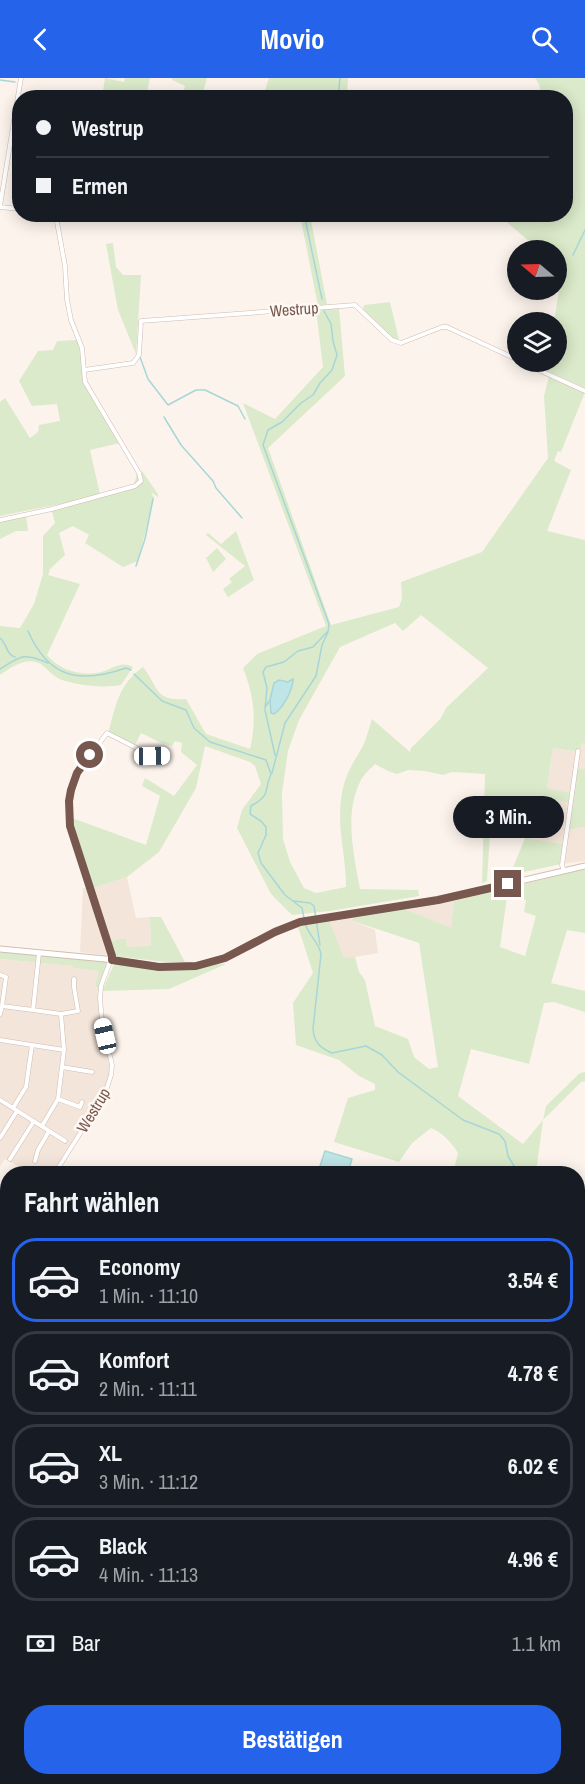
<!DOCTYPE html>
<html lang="de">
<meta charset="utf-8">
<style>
:root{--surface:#171b24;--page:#242831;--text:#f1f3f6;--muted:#9ea1a6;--line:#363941;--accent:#2563eb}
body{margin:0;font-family:"Archivo Narrow",sans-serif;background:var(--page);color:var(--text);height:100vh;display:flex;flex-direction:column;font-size:22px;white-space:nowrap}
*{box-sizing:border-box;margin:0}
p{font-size:20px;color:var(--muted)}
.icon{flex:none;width:33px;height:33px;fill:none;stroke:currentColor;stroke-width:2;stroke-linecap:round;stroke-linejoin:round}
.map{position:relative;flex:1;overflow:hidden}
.panel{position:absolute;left:0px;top:1088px;width:585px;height:620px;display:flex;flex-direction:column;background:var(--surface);border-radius:24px 24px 0 0;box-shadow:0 3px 15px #0003}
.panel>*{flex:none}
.guide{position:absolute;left:12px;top:12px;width:561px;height:132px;border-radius:24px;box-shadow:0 3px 15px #0003;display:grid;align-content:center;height:132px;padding:0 24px;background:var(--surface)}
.needle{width:39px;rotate:289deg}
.fabs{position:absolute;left:507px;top:162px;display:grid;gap:12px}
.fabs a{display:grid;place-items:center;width:60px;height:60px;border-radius:50%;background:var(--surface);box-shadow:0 3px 15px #0003;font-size:30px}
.end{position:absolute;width:27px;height:27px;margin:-14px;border:8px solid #78584e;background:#fff;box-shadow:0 0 0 3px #fff}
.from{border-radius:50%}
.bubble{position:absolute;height:42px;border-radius:21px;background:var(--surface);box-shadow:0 3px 15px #0003;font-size:20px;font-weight:800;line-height:42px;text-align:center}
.car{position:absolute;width:18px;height:36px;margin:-18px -9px;border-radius:8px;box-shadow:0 0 4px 2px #0007;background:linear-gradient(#fff 24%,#345 0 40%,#fff 0 76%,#345 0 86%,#fff 0)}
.guide b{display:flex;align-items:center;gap:21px;height:57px;font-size:22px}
.guide b+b{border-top:2px solid var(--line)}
.guide i{width:15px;height:15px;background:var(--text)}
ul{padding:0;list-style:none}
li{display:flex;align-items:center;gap:18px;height:84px;margin:0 12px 9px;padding:0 12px;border:3px solid var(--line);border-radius:24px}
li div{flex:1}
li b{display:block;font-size:22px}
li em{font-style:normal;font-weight:800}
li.active{border-color:var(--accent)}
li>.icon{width:54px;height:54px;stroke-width:1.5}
h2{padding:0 24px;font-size:27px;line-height:72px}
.pay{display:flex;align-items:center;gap:15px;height:66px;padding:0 24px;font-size:22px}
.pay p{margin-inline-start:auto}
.button{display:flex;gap:12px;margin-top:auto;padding:12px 24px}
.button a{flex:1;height:69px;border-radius:24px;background:var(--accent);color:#fff;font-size:24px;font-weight:800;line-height:69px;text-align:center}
header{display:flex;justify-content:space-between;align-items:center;height:78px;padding:0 24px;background:var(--accent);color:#fff;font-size:27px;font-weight:800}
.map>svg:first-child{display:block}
.residential{fill:#f4e5da}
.green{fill:#dbeaca;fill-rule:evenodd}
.water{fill:#c0e5e6;stroke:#a7d6d8;stroke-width:1.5}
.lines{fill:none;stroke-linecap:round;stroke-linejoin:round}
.stream{stroke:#a7d6d8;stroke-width:1.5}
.street-casing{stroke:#cfbab0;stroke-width:5}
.secondary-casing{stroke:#d4bdb1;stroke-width:7}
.street{stroke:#fff;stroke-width:4}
.secondary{stroke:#fff;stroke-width:5}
.route{stroke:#78584e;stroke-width:8}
.labels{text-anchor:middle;stroke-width:5;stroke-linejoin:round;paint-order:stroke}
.street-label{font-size:16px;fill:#78584e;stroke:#fef8f3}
</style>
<header><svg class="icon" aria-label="back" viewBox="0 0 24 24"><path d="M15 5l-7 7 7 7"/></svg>Movio<svg class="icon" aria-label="search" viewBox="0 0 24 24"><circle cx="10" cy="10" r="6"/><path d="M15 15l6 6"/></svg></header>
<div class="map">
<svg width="585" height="1706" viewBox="0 0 585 1706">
<rect width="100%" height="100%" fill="#fcf4ec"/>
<path class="residential" d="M582 665H585V691L572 715 547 712 553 670 578 674Z
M533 718 571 725 568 752 585 749V783L561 786 525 760 527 739 557 732 531 728Z
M127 799 136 840 150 839 151 869H127L126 860 108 864 112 878 80 874 83 810H93Z
M454 823 451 851 402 830Z
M352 837 353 843 375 852 378 875 344 881 329 842Z
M0 881 73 888 74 890 99 893V918L110 992 105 1017 53 1095H30L5 1081 0 1089Z
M7 1259 8 1516 0 1517V1266Z
M157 1700H235L215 1706H180Z
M299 1700H345L348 1706H299L297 1705Z"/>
<path class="green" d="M105 0 124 4 125 0H150L146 19H102Z
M172 0H207L203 14 199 19H164L165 18 182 19 185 8 172 2Z
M269 0H348L347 19H263Z
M535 0H585V310L547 293 548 284H556V244H554L562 193 557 188 556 172H539L499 137 566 136V20L541 19 539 6Z
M300 137H310L327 226 318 228Z
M113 165 116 189 123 197H141L136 276 118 232 106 166Z
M390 224 399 262 393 261 363 231 364 227Z
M339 230 345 298 268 370 331 547 399 529 402 521 401 504 482 474 548 380 544 318 549 298 585 314 561 374 558 373 554 383 571 392 547 453 585 462V665H582L579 674 553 670 547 711 572 715 576 690 585 691V749L567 752 571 725 533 718 531 728 558 732 555 743 528 739 525 760 565 767 561 786 510 797 525 760 490 755 487 803 482 805 485 696 452 694 443 697 425 693 408 692 397 696 388 693 375 686C370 691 363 697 360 704 344 736 354 778 360 811L418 812 419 818 330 833 292 837 271 816 237 750 242 732 261 706 255 688 250 684 205 668 196 710 159 774 127 799 93 810 72 740 146 767 160 718 142 708 145 700 174 718 197 687 181 674 182 665 175 663 172 668 159 664 141 655 134 669 108 656C116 627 118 607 143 589 160 611 154 623 186 621L206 656 250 671C257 641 254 618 243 590L257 576 326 548 243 325 275 341 323 289 316 232ZM421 537 488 590 446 630 441 640 411 670 410 674 372 641C369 650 367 659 363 668 356 680 348 692 344 706 334 744 346 772 346 809L316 815 304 810 290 784 283 761 282 715 288 673 299 642 340 569 395 545 403 553Z
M78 262 85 305 120 365 90 372 100 416 134 407 137 395 142 399V393L158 416V419L151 414 154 420 138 483 123 489 85 465 89 457 73 448 59 455 65 477 50 491 48 497 80 506 47 577C59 592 82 599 101 594 112 591 122 582 133 589L121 607C103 610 83 608 65 603 55 600 50 594 42 587 29 577 11 589 0 597V548L20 550 34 526 43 496V458L55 445 52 433 70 428V424L0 438V324L5 320 30 360 38 354 39 347 60 343 57 326 32 328 19 303 38 273 53 272 57 263Z
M26 438 28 453H16L0 461V444Z
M236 453 254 502 228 519 223 511 232 504 229 501 245 488 206 457 208 455 221 466Z
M217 470 226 481 213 494 206 480Z
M585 791V855L567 852 551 905 585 913V934L554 924 544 925 529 986 471 971 458 1018 523 1066 543 1042 546 1028 580 995 585 994V1003L581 1004 543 1042 536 1095H453L458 1075C452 1065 442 1054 431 1050L412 1065 399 1084 334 1064 348 1020 375 1012V1006L359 998 339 982 296 967 293 925 313 895 298 849 329 842 344 880 355 879 359 894 365 902 375 948 408 961 414 979 429 991 438 989 419 865 353 843 352 837 402 830 451 850 454 823ZM507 819 526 822 524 834 536 838 525 878 500 869Z
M150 839H161L185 884H165L115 878 110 863 126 860 127 869 151 868Z
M0 873 111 884 99 910 95 908 99 893 73 890V888L0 881Z
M115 884C139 888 163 893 187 891 201 890 213 885 226 886L169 911 102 913Z
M0 1149 7 1152V1226L0 1238Z
M578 1414H585V1451H578Z
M578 1518 585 1521V1706L562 1700 561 1706H466L464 1700H578Z
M7 1520 8 1700H155L178 1706H0V1521Z
M237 1700H299L297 1705 298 1706H217Z"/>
<path class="water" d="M293 601C293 612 283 630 274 636L271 635 270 622 274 605 279 602 288 604Z
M325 1073 352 1081 348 1095H333L319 1091Z"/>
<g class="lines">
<path class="stream" d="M0 2 15 4
M338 20 340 0
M304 136 322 221
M573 177 585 152
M140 279 148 301 168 327 196 312H205L238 328 245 341
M164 339 181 367 213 403 216 410 242 440
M136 488 145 461 153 421
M28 553C49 601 80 606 126 590L131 592
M0 560C7 565 6 577 15 579
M0 591C21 578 23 574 48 585
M134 596 162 623 186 632 194 650 210 664 266 682 271 696C263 714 272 716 251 728L250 736 261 743 266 749V757L258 775 261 785 285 817 302 830 304 840
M266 628 270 622
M265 631 267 610 263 594 266 589 284 584 298 573 313 569 327 554
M265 632 275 677
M272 695 285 645 316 598 322 567 328 554 329 546 263 367 268 352 282 344 301 325 313 317 320 305 332 292 337 277 333 263 331 246 324 233
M294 823 310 825 314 828 320 867
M305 845C308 857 319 864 321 876L313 951C314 964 320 970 332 975L366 968 382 977 398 994 463 1042 499 1056 505 1063 508 1078 518 1095
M578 1203 585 1213
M578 1453H585
M467 1700 470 1706"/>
<g class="street-casing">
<path id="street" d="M0 128 21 0
M0 129 20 131
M521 284 585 313
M84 292 133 285 139 277 141 243 355 227 392 262 401 265 442 249H447L518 282
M0 442 52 431 135 408 141 403 139 395 85 304 82 270 71 242 67 222 65 188 57 144 53 136
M564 793 562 787 578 673
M0 897 6 899 2 928
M33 932 61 936 64 972 58 1021 42 1048
M0 936 2 928 33 932 39 875
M61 936 78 933 74 909V901
M0 962 64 972
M62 989 92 994
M58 1021 80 1029 82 1024
M0 1022 65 1063
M13 1030 26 1009 32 967
M0 1060 17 1033
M10 1081 34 1043
M35 1083 38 1072 49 1053
M55 1095 105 1016 111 997 112 987 102 943 100 920 101 908 112 878 71 748 69 723 77 695 107 655 152 678 167 677
M0 1300 8 1299
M0 1342 8 1341
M2 1501 5 1474
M346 1700 349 1706"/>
</g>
<g class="secondary-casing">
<path id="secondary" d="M0 871 105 881 159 889 196 888 225 880 275 853 301 844 439 822 585 788
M0 1399H8
M578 1511 585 1514"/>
</g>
<use href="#street" class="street"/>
<use href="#secondary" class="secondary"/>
</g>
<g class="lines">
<path class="route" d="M90 677 77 695 71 712 69 723 70 748 112 878V882L159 889 196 888 225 880 275 854 300 844 438 822 508 806"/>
</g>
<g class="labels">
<g class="street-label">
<text transform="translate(294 231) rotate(-4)" y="6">Westrup</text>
<text transform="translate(93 1032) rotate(-59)" y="6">Westrup</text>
</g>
</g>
</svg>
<div class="fabs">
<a><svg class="needle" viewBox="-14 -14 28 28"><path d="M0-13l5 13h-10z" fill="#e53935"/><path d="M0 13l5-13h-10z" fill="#9ea1a6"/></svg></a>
<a><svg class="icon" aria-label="layers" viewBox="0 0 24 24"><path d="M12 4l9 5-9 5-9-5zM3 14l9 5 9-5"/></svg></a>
</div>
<i class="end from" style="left:90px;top:677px"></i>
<i class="end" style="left:508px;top:806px"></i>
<div class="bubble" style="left:453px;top:718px;width:111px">3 Min.</div>
<i class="car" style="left:152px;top:678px;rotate:89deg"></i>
<i class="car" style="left:105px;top:958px;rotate:347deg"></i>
<div class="guide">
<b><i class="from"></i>Westrup</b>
<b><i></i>Ermen</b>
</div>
<section class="panel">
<h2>Fahrt wählen</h2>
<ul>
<li class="active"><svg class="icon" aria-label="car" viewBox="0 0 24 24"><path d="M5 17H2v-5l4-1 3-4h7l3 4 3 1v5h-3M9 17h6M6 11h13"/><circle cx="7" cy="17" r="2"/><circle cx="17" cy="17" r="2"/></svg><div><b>Economy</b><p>1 Min. · 11:10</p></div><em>3.54 €</em></li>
<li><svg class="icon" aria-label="car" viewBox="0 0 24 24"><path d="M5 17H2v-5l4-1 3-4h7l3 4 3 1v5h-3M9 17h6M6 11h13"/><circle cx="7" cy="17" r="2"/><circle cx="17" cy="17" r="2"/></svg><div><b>Komfort</b><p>2 Min. · 11:11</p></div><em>4.78 €</em></li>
<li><svg class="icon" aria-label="car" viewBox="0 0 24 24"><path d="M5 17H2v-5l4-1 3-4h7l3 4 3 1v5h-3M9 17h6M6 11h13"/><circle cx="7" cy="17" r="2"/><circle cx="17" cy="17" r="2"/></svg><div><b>XL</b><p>3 Min. · 11:12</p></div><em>6.02 €</em></li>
<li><svg class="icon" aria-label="car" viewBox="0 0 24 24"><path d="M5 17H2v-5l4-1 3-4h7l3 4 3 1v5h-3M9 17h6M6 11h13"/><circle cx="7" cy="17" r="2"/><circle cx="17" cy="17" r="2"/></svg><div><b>Black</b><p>4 Min. · 11:13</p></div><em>4.96 €</em></li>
</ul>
<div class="pay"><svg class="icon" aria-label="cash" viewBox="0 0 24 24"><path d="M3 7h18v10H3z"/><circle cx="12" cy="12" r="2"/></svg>Bar<p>1.1 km</p></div>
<div class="button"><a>Bestätigen</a></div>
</section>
</div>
